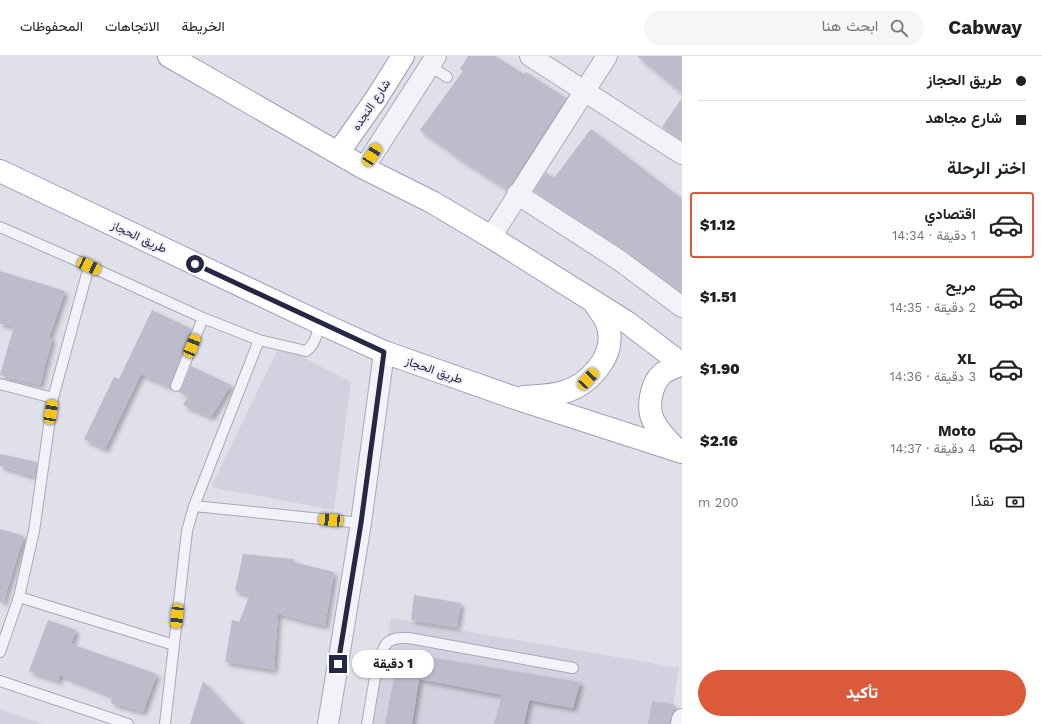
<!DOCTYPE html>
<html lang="ar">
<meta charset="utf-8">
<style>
:root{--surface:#fff;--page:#f6f6f6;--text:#202124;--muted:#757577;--line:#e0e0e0;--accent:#da5a39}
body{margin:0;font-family:"Work Sans",Vazirmatn,sans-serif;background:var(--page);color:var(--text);direction:rtl;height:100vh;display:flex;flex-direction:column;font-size:15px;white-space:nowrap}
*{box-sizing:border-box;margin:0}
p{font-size:13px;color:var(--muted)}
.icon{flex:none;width:22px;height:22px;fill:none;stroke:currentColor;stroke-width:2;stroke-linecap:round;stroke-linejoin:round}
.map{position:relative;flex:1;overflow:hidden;direction:ltr}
.side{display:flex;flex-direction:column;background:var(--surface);width:360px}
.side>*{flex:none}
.top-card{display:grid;align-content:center;height:88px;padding:0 16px;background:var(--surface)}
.end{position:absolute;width:18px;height:18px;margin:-9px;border:5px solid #262743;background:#fff;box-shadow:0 0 0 2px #fff}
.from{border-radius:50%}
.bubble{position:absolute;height:28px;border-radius:14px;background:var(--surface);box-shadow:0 1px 3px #0004;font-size:13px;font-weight:800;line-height:28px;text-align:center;direction:rtl}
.car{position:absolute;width:12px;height:24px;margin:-12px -6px;border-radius:5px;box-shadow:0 0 3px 1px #0007;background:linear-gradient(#f5c518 24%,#345 0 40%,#f5c518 0 76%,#345 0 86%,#f5c518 0)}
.top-card b{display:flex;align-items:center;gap:14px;height:38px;font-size:15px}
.top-card b+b{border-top:1px solid var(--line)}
.top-card i{width:10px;height:10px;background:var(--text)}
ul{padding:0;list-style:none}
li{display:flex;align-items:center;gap:12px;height:66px;margin:0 8px 6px;padding:0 8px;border:2px solid transparent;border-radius:4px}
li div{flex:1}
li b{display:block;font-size:15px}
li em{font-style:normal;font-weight:800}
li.current{border-color:var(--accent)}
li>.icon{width:36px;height:36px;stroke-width:1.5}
h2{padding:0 16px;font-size:18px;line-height:48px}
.pay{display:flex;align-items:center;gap:10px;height:44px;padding:0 16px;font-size:15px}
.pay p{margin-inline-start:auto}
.button{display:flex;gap:8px;margin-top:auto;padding:8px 16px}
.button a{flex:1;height:46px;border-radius:24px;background:var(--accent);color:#fff;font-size:16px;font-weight:800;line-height:46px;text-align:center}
header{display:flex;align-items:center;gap:24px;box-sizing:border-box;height:56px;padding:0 20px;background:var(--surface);border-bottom:1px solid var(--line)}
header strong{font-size:19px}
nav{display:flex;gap:22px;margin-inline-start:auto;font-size:14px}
.search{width:280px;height:36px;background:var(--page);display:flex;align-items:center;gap:10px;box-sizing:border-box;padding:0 14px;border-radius:22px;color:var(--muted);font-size:15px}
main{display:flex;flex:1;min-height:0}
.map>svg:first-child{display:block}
.built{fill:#d1d1df}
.building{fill:#bcbccd;filter:url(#shadow)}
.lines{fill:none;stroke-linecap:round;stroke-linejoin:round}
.lane-casing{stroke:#a8a8b8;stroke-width:12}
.street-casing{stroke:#a8a8b8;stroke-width:22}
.primary-casing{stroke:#9d9eb7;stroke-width:24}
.lane{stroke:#f2f2f8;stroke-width:10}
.street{stroke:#f2f2f8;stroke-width:20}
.primary{stroke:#fff;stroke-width:22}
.route{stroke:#262743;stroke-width:5}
.labels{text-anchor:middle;stroke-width:4;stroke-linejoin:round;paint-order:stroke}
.street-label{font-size:12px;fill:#262743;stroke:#efeff7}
</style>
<header>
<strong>Cabway</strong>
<div class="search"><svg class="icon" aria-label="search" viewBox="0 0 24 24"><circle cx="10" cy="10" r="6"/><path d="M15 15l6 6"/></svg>ابحث هنا</div>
<nav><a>الخريطة</a><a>الاتجاهات</a><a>المحفوظات</a></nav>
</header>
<main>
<section class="side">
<div class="top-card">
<b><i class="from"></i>طريق الحجاز</b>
<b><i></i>شارع مجاهد</b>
</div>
<h2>اختر الرحلة</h2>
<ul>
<li class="current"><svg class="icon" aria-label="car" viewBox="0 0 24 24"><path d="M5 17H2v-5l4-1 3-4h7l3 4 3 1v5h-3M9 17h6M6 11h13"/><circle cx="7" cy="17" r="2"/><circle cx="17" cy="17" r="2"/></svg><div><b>اقتصادي</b><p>1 دقيقة · 14:34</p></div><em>$1.12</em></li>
<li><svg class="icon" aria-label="car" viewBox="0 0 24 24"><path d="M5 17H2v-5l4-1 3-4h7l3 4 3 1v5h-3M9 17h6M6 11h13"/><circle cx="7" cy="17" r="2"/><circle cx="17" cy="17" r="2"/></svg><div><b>مريح</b><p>2 دقيقة · 14:35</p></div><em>$1.51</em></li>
<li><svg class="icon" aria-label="car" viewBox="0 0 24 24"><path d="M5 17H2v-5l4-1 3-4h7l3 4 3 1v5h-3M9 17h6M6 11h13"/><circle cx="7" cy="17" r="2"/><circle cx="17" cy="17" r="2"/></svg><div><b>XL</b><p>3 دقيقة · 14:36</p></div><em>$1.90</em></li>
<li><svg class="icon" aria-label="car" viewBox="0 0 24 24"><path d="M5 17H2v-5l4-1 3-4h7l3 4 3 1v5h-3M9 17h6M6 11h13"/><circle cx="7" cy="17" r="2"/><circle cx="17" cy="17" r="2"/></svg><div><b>Moto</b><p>4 دقيقة · 14:37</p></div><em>$2.16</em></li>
</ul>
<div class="pay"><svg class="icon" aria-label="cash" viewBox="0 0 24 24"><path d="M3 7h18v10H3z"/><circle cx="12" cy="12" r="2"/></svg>نقدًا<p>200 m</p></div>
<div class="button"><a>تأكيد</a></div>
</section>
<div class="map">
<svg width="682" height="668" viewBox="0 0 682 668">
<defs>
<filter id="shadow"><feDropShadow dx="3.5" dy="3.5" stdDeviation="2" flood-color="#0004"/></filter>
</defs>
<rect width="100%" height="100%" fill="#dfe0ea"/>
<path class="built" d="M280 289 351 326 334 454 211 431Z
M391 562 679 612 670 668H371Z
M0 653 42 668H0Z"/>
<path class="building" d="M468 0H495L524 18 526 16 566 42 511 128 507 133 463 105 420 74 463 15 460 13Z
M637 0H682V37Z
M682 42V84L662 71Z
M591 73 682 143V237L625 194 534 135 546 116 554 122Z
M0 215 65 235 49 282 52 283 40 329 0 319 14 270 0 268Z
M152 254 192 273 170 328V331L141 318 105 393 84 383 114 321 119 323Z
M191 310 231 329 211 361 183 349 188 340 179 336 182 332Z
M0 398 37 406 35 421 0 410Z
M0 473 24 480 3 547 0 546Z
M243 498 294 503 293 506 334 516 325 570 278 558 274 614 225 606 232 564 239 566 250 539 235 535Z
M414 539 461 547 457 571 411 564Z
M48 564 76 574 71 588 157 618 143 656 111 647 112 640 60 619 58 625 29 615Z
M399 596 580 626 573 652 529 644 524 668H494L502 639 419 623 412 668H385Z
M203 625 243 668H190Z
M652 645 674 648 670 668H648Z"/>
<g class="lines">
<g class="lane-casing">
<path id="lane" d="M430 10 447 21
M0 171 89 210
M0 328 53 342
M176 330 203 262
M194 450 361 467
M19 541 174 589
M0 596 19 541 34 475 53 342 89 210 203 262 259 284
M0 625 128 668
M165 668 187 475 194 450 259 284 306 295C315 289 317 278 320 267
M367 668C371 650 376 597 388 586 394 581 401 582 409 582L573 612"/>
</g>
<g class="street-casing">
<path id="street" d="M530 0 682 98
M364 112 436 0
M517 138 619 204 682 251
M491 181 607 0
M328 668 361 467 384 296
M681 668 682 663"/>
</g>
<g class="primary-casing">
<path id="primary" d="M169 0 364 112 432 146 491 181 628 267 682 308
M338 97 376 43 403 0
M0 115 320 267 384 296 515 342 682 396
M524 341C537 340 551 340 564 336 588 329 614 302 609 275 608 264 600 256 595 248
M676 393C667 384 658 375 653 364 647 351 651 328 662 318 667 313 676 311 682 308"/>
</g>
<use href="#lane" class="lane"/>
<use href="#street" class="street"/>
<use href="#primary" class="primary"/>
</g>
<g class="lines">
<path class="route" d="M195 208 384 296 361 467 338 608"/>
</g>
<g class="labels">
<g class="street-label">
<text transform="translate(371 49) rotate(-56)" y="4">شارع النجده</text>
<text transform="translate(139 181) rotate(25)" y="4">طريق الحجاز</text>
<text transform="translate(434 314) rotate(19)" y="4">طريق الحجاز</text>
</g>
</g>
</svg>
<i class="end from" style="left:195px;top:208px"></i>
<i class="end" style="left:338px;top:608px"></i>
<div class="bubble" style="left:352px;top:594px;width:82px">1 دقيقة</div>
<i class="car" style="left:372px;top:99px;rotate:33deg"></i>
<i class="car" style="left:89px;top:210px;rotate:115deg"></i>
<i class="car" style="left:192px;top:290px;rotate:22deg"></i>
<i class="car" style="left:588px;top:323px;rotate:43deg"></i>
<i class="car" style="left:51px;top:356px;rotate:9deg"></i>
<i class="car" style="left:331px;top:464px;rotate:275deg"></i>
<i class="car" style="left:177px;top:560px;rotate:186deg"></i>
</div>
</main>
